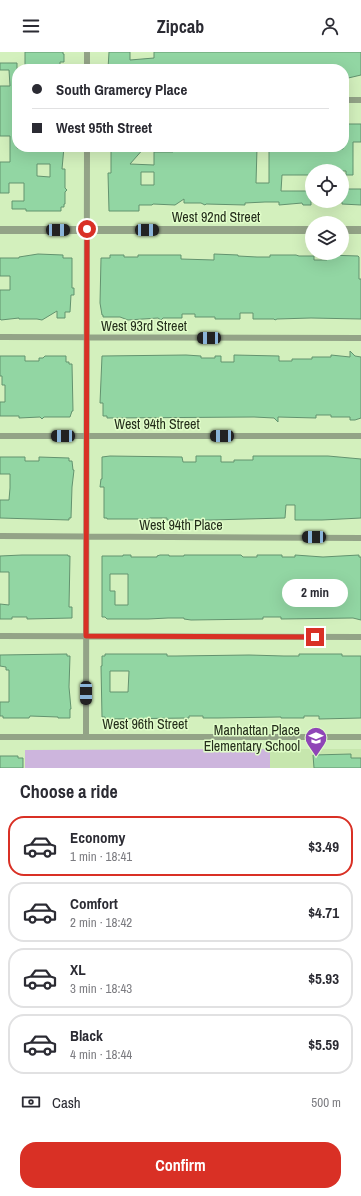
<!DOCTYPE html>
<meta charset="utf-8">
<style>
:root{--surface:#fff;--page:#f2f2f3;--text:#2b2b33;--muted:#7c7c81;--line:#e1e1e2;--accent:#d93025}
body{margin:0;font-family:"Archivo Narrow",sans-serif;background:var(--page);color:var(--text);height:100vh;display:flex;flex-direction:column;font-size:15px;white-space:nowrap}
*{box-sizing:border-box;margin:0}
p{font-size:13px;color:var(--muted)}
.icon{flex:none;width:22px;height:22px;fill:none;stroke:currentColor;stroke-width:2;stroke-linecap:round;stroke-linejoin:round}
.map{position:relative;height:716px;overflow:hidden}
.drawer{display:flex;flex-direction:column;background:var(--surface);flex:1}
.drawer>*{flex:none}
.banner{position:absolute;left:12px;top:12px;width:337px;height:88px;border-radius:16px;box-shadow:0 4px 16px #0002;display:grid;align-content:center;height:88px;padding:0 20px;background:var(--surface)}
.buttons{position:absolute;left:305px;top:112px;display:grid;gap:8px}
.buttons a{display:grid;place-items:center;width:44px;height:44px;border-radius:50%;background:var(--surface);box-shadow:0 4px 16px #0002;font-size:20px}
.end{position:absolute;width:18px;height:18px;margin:-9px;border:5px solid #d93025;background:#fff;box-shadow:0 0 0 2px #fff}
.from{border-radius:50%}
.bubble{position:absolute;height:28px;border-radius:14px;background:var(--surface);box-shadow:0 4px 16px #0002;font-size:13px;font-weight:700;line-height:28px;text-align:center}
.car{position:absolute;width:12px;height:24px;margin:-12px -6px;border-radius:5px;box-shadow:0 0 3px 1px #0007;background:linear-gradient(#222 24%,#8ab4d8 0 40%,#222 0 76%,#8ab4d8 0 86%,#222 0)}
.banner b{display:flex;align-items:center;gap:14px;height:38px;font-size:15px}
.banner b+b{border-top:1px solid var(--line)}
.banner i{width:10px;height:10px;background:var(--text)}
ul{padding:0;list-style:none}
li{display:flex;align-items:center;gap:12px;height:60px;margin:0 8px 6px;padding:0 12px;border:2px solid var(--line);border-radius:16px}
li div{flex:1}
li b{display:block;font-size:15px}
li em{font-style:normal;font-weight:700}
li.active{border-color:var(--accent)}
li>.icon{width:36px;height:36px;stroke-width:1.5}
h2{padding:0 20px;font-size:18px;line-height:48px}
.pay{display:flex;align-items:center;gap:10px;height:44px;padding:0 20px;font-size:15px}
.pay p{margin-inline-start:auto}
.primary-button{display:flex;gap:8px;margin-top:auto;padding:8px 20px}
.primary-button a{flex:1;height:46px;border-radius:16px;background:var(--accent);color:#fff;font-size:16px;font-weight:700;line-height:46px;text-align:center}
header{display:flex;justify-content:space-between;align-items:center;height:52px;padding:0 20px;background:var(--surface);font-size:18px;font-weight:700}
.map>svg:first-child{display:block}
.built{fill:#c6e6ad}
.green{fill:#cdb5dd}
.building{fill:#92d6a3;stroke:#63936f;fill-rule:evenodd}
.lines{fill:none;stroke-linecap:round;stroke-linejoin:round}
.minor{stroke:#93a387;stroke-width:6}
.tertiary{stroke:#93a387;stroke-width:8}
.route{stroke:#d93025;stroke-width:5}
.labels{text-anchor:middle;stroke-width:3;stroke-linejoin:round;paint-order:stroke}
.street-label{font-size:14px;fill:#232d1a;stroke:#e0fdc9}
.poi-label{font-size:14px;fill:#232d1a;stroke:#e0fdc9;text-anchor:end}
</style>
<header><svg class="icon" aria-label="menu" viewBox="0 0 24 24"><path d="M4 6h16M4 12h16M4 18h16"/></svg>Zipcab<svg class="icon" aria-label="person" viewBox="0 0 24 24"><circle cx="12" cy="8" r="4"/><path d="M4 21q1-7 8-7t8 7"/></svg></header>
<div class="map">
<svg width="361" height="716" viewBox="0 0 361 716">
<rect width="100%" height="100%" fill="#d3f0bd"/>
<path class="built" d="M270 697H361V716H270Z"/>
<path class="green" d="M270 697V716H25V698Z"/>
<path class="building" d="M25 0H63V2H64V10H60V17H25Z
M109 0H130V8L154 6V0H361V23L344 27V17H144V15L108 17Z
M0 11H17V96L64 95 62 117H65V136L67 138 65 140V152H64V155H61V159H26V157H12V149H24V131H9V141H0V110H10V84H0V34H10L9 18H0ZM37 112H50V125L37 124Z
M345 72H361V90H353V123H346V119H312V123H282L281 139H311V153H303L302 151 279 153V150H265L245 151V153L206 152 205 153 201 151H184V147L175 153 153 152 152 153H139V159H109L108 121H111V95H145L130 112 154 113V100H173V96H257L256 131H269V96L343 97ZM141 120H154V133H141Z
M342 137H361V153L342 152Z
M38 202 63 203V206H72V236H74V243H71L70 260H65V266H57V259L42 268 37 267H19V266L1 268 0 267V238H10V224H0V206H19V205Z
M214 202 238 203V204L257 205H270V203H296L299 204H314V208H327V203L358 204 359 205V227H361V267L311 266 277 267 275 268 274 267H253V261H240V267H215V265H195V262H182V266H163L161 268 158 266 128 268 120 265H103V263H102L100 251 101 206H110V203H124V205H138V203H181V207L214 208Z
M350 299 355 304 361 305V366L355 368H350V365H331V363H316V366L278 365V370L274 366 254 365 107 366V364H103V351H100L102 304 186 303 201 304V306H215V304H221V310H234V303L279 304V309H292V307H312V305H331V303L350 305Z
M0 304H25V309H39V306H43L45 304H66V310H69V312H72L73 359H72L70 365H44L42 367 40 365 19 366V364H0V350H5V333H2V324H0Z
M110 404 182 405 183 410H196V404H221V410H234V408H253V404H328L361 407V466L322 468H295V453H286L285 466 210 468H167V466H150L148 467H107V466H104V435H100L101 427H102V405Z
M0 405H25V409H39V405L69 406V409H72L73 418H74L72 435 71 466H69V468L0 466V448H9L10 436V422H0Z
M22 503H68V504H70L69 555H72V566L27 567V565H12V567H0V552L9 553V520H0V504Z
M123 503H131V505H157V504L160 503H169V504H184V503H241L243 505H257V503H282V505H295V503L323 505 359 503V505H361V568L353 566 281 567V565H263V567L191 568 184 567V566H168L148 567H107L105 565H102V504H123ZM110 522H128V553H115V539H110Z
M67 602V604H70L69 635 71 657H70V666H58V665L30 664 29 666H3V664H0V650H9V618H6V615L0 614V603Z
M105 602H167V604H176L249 603 284 604H299V602H342V604H361V666L319 667V664H304V666H281V665L218 666H203V664H189V666L105 667V665H102L101 614H102V604H105ZM110 619H129L128 640H110Z
M351 702V706H361V716H314L313 703Z
M0 704H18V706H23V716H0Z"/>
<g class="lines">
<path class="minor" d="M87 17V0
M344 48H361
M0 285 361 286
M0 384H361
M0 484 361 486
M0 584 361 585
M86 684 87 95
M0 685H361"/>
<path class="tertiary" d="M0 178H312
M342 178H361"/>
</g>
<g class="lines">
<path class="route" d="M87 177 86 584 315 585"/>
</g>
<defs>
<g id="school-pin" transform="scale(1.15)"><path d="M0 17L-7.5 6A9.5 9.5 0 1 1 7.5 6Z" fill="#8f45b7" stroke="#e0fdc9"/><path d="M0-5L7-2L0 1L-7-2ZM-4 1L0 2.5L4 1V4Q0 6-4 4Z" fill="#fff"/></g>
</defs>
<g fill-rule="evenodd">
<use href="#school-pin" x="316" y="686"/>
</g>
<g class="labels">
<g class="street-label">
<text x="216" y="170">West 92nd Street</text>
<text x="144" y="279">West 93rd Street</text>
<text x="157" y="377">West 94th Street</text>
<text x="181" y="478">West 94th Place</text>
<text x="145" y="677">West 96th Street</text>
</g>
<g class="poi-label">
<text x="300" y="683">Manhattan Place<tspan x="300" dy="16">Elementary School</tspan></text>
</g>
</g>
</svg>
<div class="buttons">
<a><svg class="icon" aria-label="locate" viewBox="0 0 24 24"><circle cx="12" cy="12" r="6"/><path d="M12 2v4M12 18v4M2 12h4M18 12h4"/></svg></a>
<a><svg class="icon" aria-label="layers" viewBox="0 0 24 24"><path d="M12 4l9 5-9 5-9-5zM3 14l9 5 9-5"/></svg></a>
</div>
<i class="end from" style="left:87px;top:177px"></i>
<i class="end" style="left:315px;top:585px"></i>
<div class="bubble" style="left:282px;top:527px;width:66px">2 min</div>
<i class="car" style="left:58px;top:178px;rotate:90deg"></i>
<i class="car" style="left:147px;top:178px;rotate:90deg"></i>
<i class="car" style="left:209px;top:286px;rotate:270deg"></i>
<i class="car" style="left:63px;top:384px;rotate:270deg"></i>
<i class="car" style="left:222px;top:384px;rotate:270deg"></i>
<i class="car" style="left:314px;top:485px;rotate:270deg"></i>
<i class="car" style="left:86px;top:641px;rotate:180deg"></i>
<div class="banner">
<b><i class="from"></i>South Gramercy Place</b>
<b><i></i>West 95th Street</b>
</div>
</div>
<section class="drawer">
<h2>Choose a ride</h2>
<ul>
<li class="active"><svg class="icon" aria-label="car" viewBox="0 0 24 24"><path d="M5 17H2v-5l4-1 3-4h7l3 4 3 1v5h-3M9 17h6M6 11h13"/><circle cx="7" cy="17" r="2"/><circle cx="17" cy="17" r="2"/></svg><div><b>Economy</b><p>1 min · 18:41</p></div><em>$3.49</em></li>
<li><svg class="icon" aria-label="car" viewBox="0 0 24 24"><path d="M5 17H2v-5l4-1 3-4h7l3 4 3 1v5h-3M9 17h6M6 11h13"/><circle cx="7" cy="17" r="2"/><circle cx="17" cy="17" r="2"/></svg><div><b>Comfort</b><p>2 min · 18:42</p></div><em>$4.71</em></li>
<li><svg class="icon" aria-label="car" viewBox="0 0 24 24"><path d="M5 17H2v-5l4-1 3-4h7l3 4 3 1v5h-3M9 17h6M6 11h13"/><circle cx="7" cy="17" r="2"/><circle cx="17" cy="17" r="2"/></svg><div><b>XL</b><p>3 min · 18:43</p></div><em>$5.93</em></li>
<li><svg class="icon" aria-label="car" viewBox="0 0 24 24"><path d="M5 17H2v-5l4-1 3-4h7l3 4 3 1v5h-3M9 17h6M6 11h13"/><circle cx="7" cy="17" r="2"/><circle cx="17" cy="17" r="2"/></svg><div><b>Black</b><p>4 min · 18:44</p></div><em>$5.59</em></li>
</ul>
<div class="pay"><svg class="icon" aria-label="cash" viewBox="0 0 24 24"><path d="M3 7h18v10H3z"/><circle cx="12" cy="12" r="2"/></svg>Cash<p>500 m</p></div>
<div class="primary-button"><a>Confirm</a></div>
</section>
